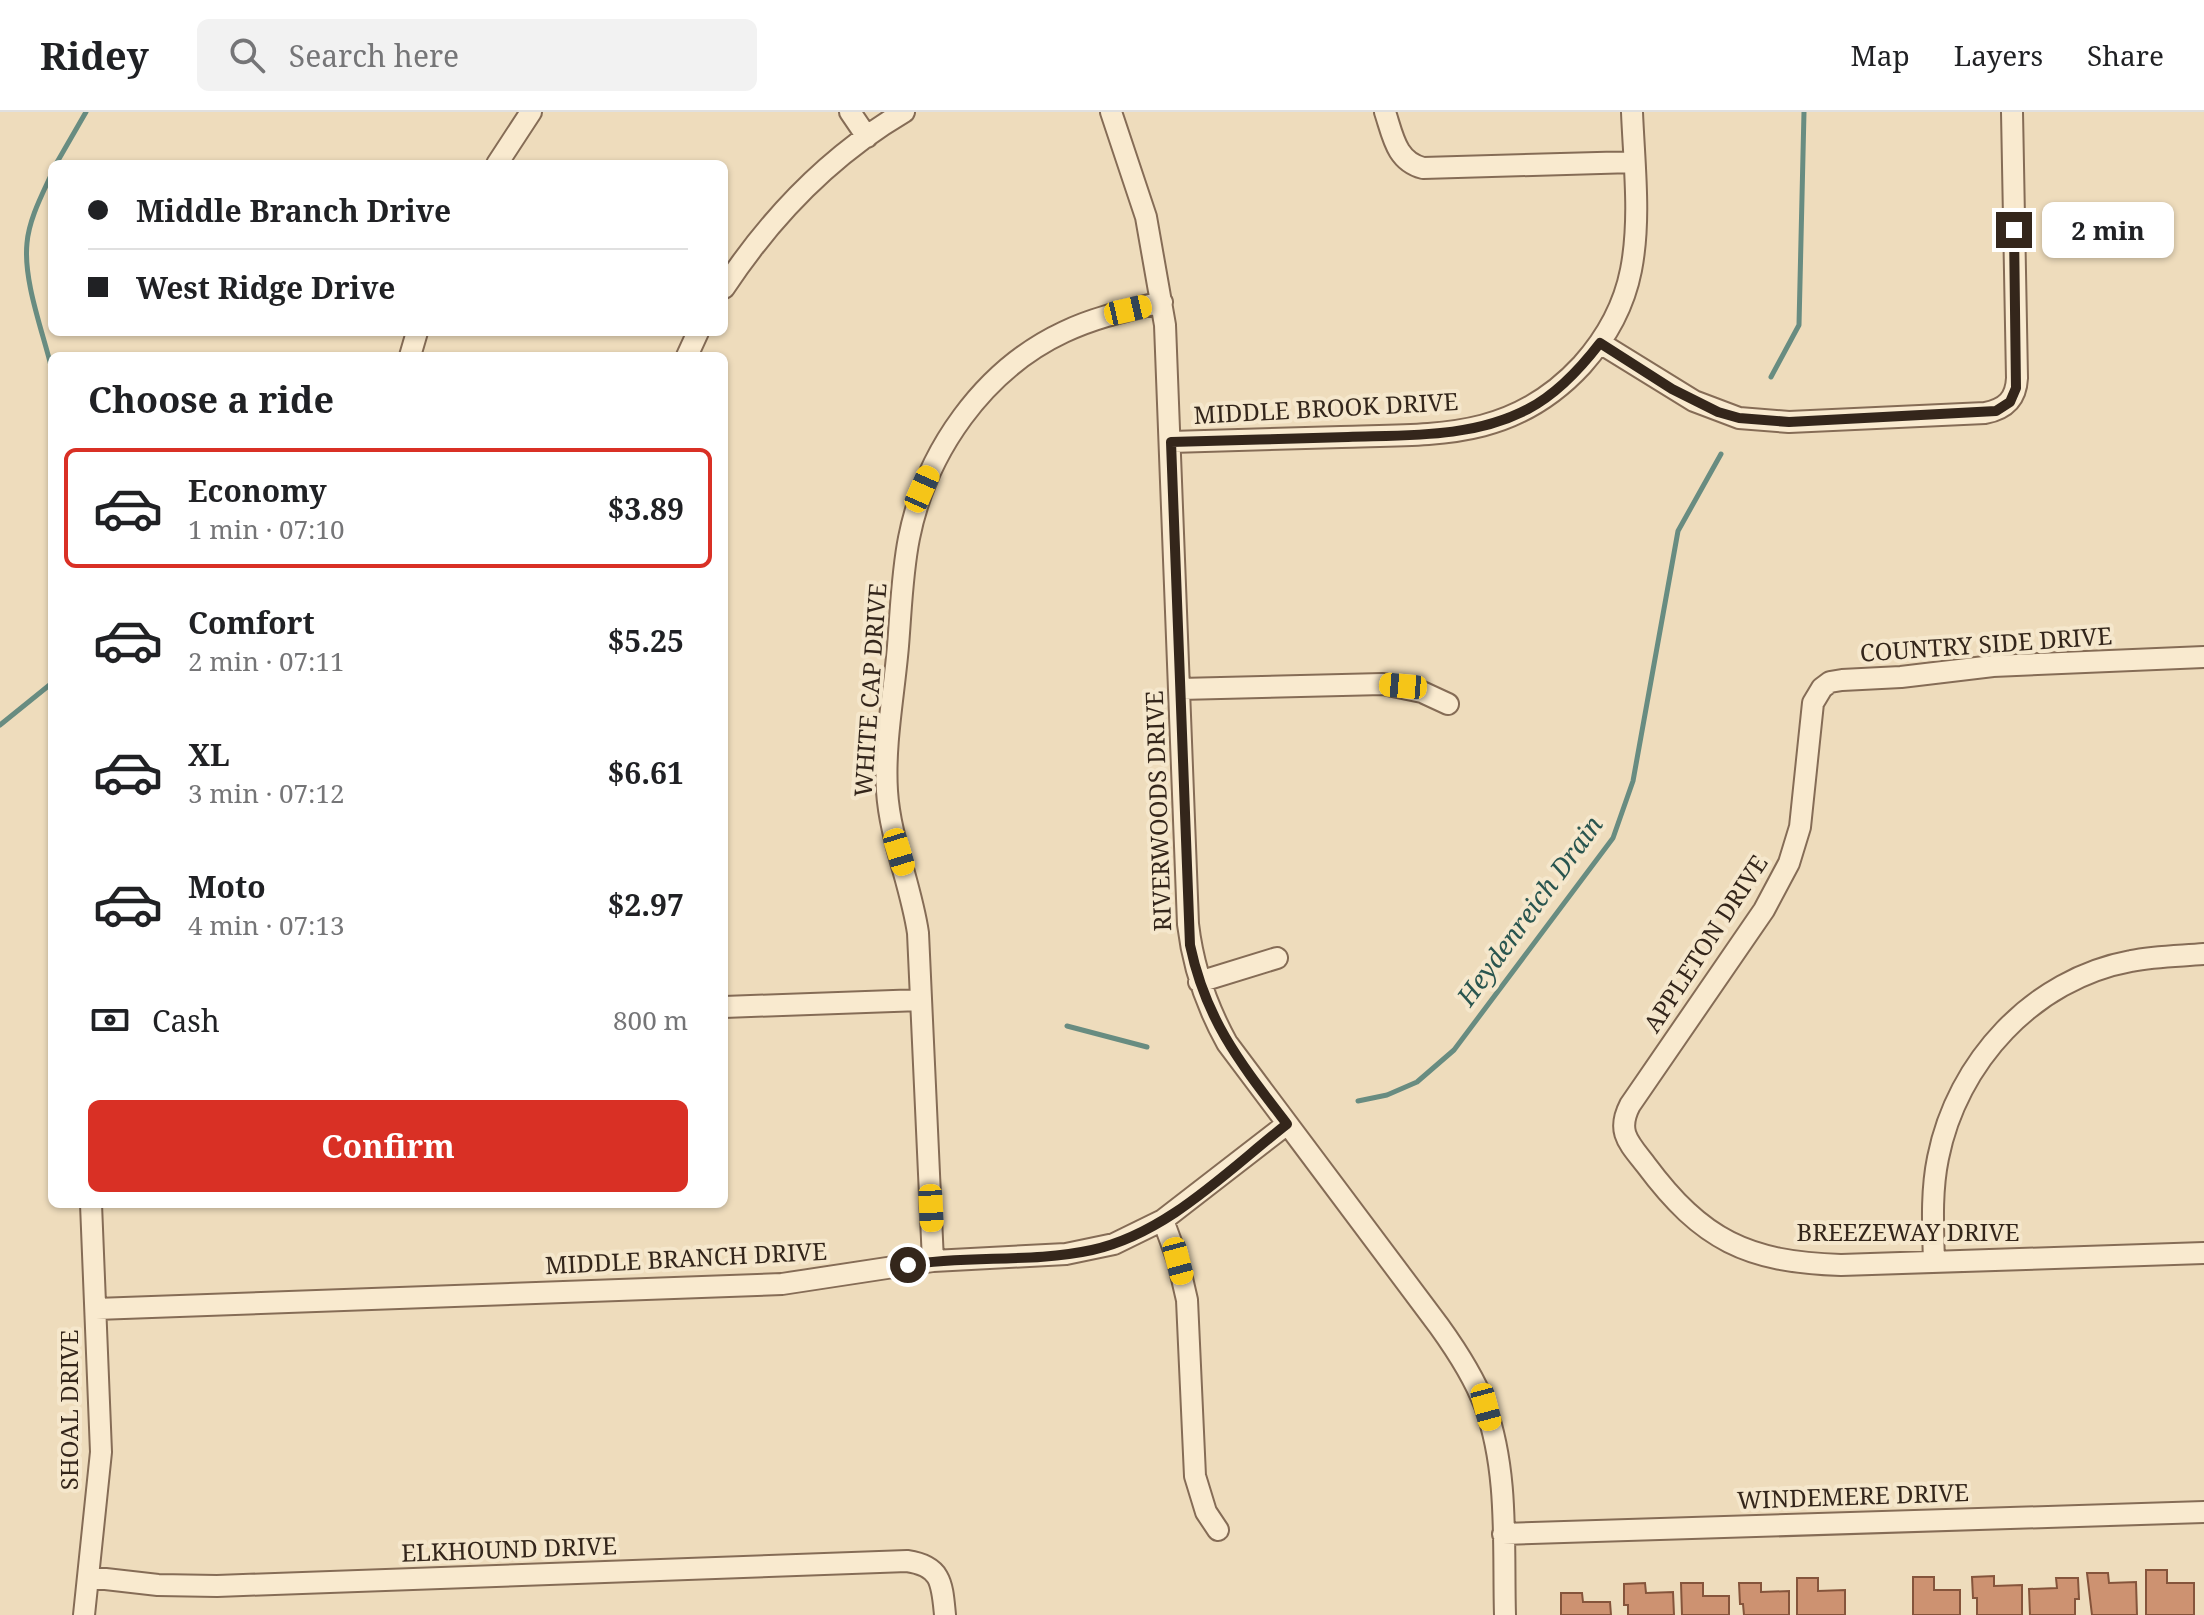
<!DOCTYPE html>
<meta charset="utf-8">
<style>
:root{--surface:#fff;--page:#f2f2f2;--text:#202124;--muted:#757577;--line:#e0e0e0;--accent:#d93025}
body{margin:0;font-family:"Noto Serif",serif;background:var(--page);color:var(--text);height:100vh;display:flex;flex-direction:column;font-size:30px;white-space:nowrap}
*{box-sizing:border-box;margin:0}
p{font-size:26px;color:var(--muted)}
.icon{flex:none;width:44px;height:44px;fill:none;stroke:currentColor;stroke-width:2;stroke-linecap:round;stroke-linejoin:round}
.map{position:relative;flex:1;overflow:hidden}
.panel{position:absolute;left:48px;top:240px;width:680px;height:856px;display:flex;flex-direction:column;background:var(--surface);border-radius:12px;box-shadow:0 2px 6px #0004}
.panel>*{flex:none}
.banner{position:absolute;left:48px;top:48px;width:680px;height:176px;border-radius:12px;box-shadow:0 2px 6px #0004;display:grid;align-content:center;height:176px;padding:0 40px;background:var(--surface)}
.end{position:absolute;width:36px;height:36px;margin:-18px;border:10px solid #34261b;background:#fff;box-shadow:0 0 0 4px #fff}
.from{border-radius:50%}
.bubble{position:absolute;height:56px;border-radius:12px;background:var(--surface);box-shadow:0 2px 6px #0004;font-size:26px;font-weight:700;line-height:56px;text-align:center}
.car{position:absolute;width:24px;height:48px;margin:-24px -12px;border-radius:10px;box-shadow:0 0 6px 2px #0007;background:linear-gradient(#f5c518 24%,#345 0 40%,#f5c518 0 76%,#345 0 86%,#f5c518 0)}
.banner b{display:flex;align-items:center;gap:28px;height:76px;font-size:30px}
.banner b+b{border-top:2px solid var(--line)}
.banner i{width:20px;height:20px;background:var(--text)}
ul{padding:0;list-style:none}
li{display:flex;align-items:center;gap:24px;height:120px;margin:0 16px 12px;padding:0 24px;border:4px solid transparent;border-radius:12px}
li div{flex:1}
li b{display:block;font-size:30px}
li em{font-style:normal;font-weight:700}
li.active{border-color:var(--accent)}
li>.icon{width:72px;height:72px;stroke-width:1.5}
h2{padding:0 40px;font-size:36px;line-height:96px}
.pay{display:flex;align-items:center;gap:20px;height:88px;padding:0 40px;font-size:30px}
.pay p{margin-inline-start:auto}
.cta{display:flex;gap:16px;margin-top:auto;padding:16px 40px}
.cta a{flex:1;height:92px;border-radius:12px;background:var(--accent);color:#fff;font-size:32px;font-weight:700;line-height:92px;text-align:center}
header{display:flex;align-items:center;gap:48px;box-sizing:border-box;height:112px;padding:0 40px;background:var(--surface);border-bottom:2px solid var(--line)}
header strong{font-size:38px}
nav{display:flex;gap:44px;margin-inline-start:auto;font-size:28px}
.search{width:560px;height:72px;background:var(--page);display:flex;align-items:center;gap:20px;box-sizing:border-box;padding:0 28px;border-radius:12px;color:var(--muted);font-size:30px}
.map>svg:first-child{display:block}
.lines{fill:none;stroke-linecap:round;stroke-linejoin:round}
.stream{stroke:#688c81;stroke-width:5}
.building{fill:#cd9271;stroke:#85543b;stroke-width:2}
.minor-casing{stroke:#856c56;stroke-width:24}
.minor{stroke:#f9eacf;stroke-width:20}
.route{stroke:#34261b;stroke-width:10}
.labels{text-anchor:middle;stroke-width:8;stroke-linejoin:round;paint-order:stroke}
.street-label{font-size:24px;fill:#34261b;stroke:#f5e7cc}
.water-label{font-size:26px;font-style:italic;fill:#29554f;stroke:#f5e7cc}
</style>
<header>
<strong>Ridey</strong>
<div class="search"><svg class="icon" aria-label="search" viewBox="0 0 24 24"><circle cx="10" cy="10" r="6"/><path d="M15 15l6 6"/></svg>Search here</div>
<nav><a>Map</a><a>Layers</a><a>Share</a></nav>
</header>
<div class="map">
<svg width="2204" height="1503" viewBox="0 0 2204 1503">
<rect width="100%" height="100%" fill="#eedcbc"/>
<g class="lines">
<path class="stream" d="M56 52 86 0
M52 61C42 83 29 107 27 131 23 169 43 220 52 258
M1771 265 1799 213 1804 0
M0 613 52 571
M1067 914 1147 935
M1358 989 1387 983 1417 970 1454 938 1613 726 1633 669 1678 419 1721 342"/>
</g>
<path class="building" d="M2146 1458H2167V1471H2194V1503H2146Z
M2087 1461H2108L2109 1471 2136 1470 2137 1503H2092Z
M1994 1464V1474L2022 1473V1503H1977V1486H1973L1972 1465Z
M1913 1465H1934V1478H1960V1503H1913Z
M1797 1466H1818V1479L1845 1478V1503H1797Z
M2056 1466H2078L2079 1487H2075V1503H2030L2029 1477 2057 1476Z
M1645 1471 1646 1481 1673 1480 1674 1503H1628V1493H1624V1472Z
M1681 1471H1703V1484H1729V1503H1682Z
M1739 1471H1761V1480L1789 1479V1503H1744L1743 1492H1740Z
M1561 1481H1582L1583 1490H1610L1611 1503H1561Z"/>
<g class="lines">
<g class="minor-casing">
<path id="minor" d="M850 0 867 25
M1111 0 1146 105 1165 213 1188 812C1193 855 1206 893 1227 931L1439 1214C1457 1239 1474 1265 1485 1294 1509 1360 1503 1435 1505 1503
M1385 0C1393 24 1396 49 1423 56L1634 50
M497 52 531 0
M724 176C771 105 831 43 904 0
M1600 231 1694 289 1739 306 1789 310 1985 301C2006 297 2016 287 2017 266L2012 0
M410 244 417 220
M687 244 698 220
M1171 330C1227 328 1284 327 1341 325 1435 322 1512 329 1582 253 1606 226 1624 194 1631 158 1641 107 1634 51 1632 0
M2204 545 1993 554 1901 565 1842 568 1830 570 1822 576 1813 591 1800 715 1789 751 1764 798 1630 993C1616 1020 1629 1031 1646 1053 1702 1128 1747 1150 1841 1153L2204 1141
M1180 577 1383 572 1422 580 1448 592
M1199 870 1277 846
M724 895 921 888
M1163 1108 1178 1149 1187 1188 1195 1364 1206 1400 1218 1418
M933 1149 918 821C911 773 890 727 887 679 884 632 894 582 898 534 901 498 902 461 909 426 926 340 983 258 1064 220 1095 205 1129 198 1162 190
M1934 1150C1933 1115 1931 1080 1938 1046 1957 950 2033 867 2131 849 2155 844 2180 844 2204 842
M96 1197 782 1172 933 1149 1066 1142 1114 1132 1163 1108 1287 1012
M1503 1422 2204 1400
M88 1465 158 1473 217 1474 907 1449C942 1454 942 1472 945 1503
M84 1503 101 1340 91 1092"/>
</g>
<use href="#minor" class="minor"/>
</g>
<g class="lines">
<path class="route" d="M908 1153C969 1143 1032 1151 1092 1138 1168 1121 1228 1058 1287 1012 1241 952 1206 909 1190 833L1171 330C1230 328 1289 327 1348 325 1409 323 1473 326 1528 297 1557 282 1580 257 1600 231L1672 277 1718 300 1739 306 1789 310 1996 299 2010 290 2016 276 2014 118"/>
</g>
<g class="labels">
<g class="street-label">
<text transform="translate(1326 297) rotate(-3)" y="8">MIDDLE BROOK DRIVE</text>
<text transform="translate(1986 533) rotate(-4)" y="8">COUNTRY SIDE DRIVE</text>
<text transform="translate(871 578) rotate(-86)" y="8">WHITE CAP DRIVE</text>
<text transform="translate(1159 699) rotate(-92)" y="8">RIVERWOODS DRIVE</text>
<text transform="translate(1706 832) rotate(-57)" y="8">APPLETON DRIVE</text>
<text x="1908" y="1129">BREEZEWAY DRIVE</text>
<text transform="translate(686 1147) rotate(-3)" y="8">MIDDLE BRANCH DRIVE</text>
<text transform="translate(70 1298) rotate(-90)" y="8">SHOAL DRIVE</text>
<text transform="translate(1853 1385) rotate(-2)" y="8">WINDEMERE DRIVE</text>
<text transform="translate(509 1438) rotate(-2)" y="8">ELKHOUND DRIVE</text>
</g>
<g class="water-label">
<text transform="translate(1530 799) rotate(-54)" y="9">Heydenreich Drain</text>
</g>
</g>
</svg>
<i class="end from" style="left:908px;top:1153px"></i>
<i class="end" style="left:2014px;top:118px"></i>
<div class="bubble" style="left:2042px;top:90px;width:132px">2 min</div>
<i class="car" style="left:1128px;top:198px;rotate:77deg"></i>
<i class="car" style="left:922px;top:377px;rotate:24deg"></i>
<i class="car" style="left:1403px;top:574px;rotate:275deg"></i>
<i class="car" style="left:899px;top:740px;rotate:163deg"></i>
<i class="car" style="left:931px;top:1096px;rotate:177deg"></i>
<i class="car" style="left:1178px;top:1149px;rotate:165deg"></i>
<i class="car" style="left:1486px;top:1295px;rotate:165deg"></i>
<div class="banner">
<b><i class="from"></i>Middle Branch Drive</b>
<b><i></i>West Ridge Drive</b>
</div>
<section class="panel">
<h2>Choose a ride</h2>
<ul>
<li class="active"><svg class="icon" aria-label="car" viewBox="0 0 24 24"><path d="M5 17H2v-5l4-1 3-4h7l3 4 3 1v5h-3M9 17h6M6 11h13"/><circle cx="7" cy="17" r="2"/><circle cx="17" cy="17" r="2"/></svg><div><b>Economy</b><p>1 min · 07:10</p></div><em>$3.89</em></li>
<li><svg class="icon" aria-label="car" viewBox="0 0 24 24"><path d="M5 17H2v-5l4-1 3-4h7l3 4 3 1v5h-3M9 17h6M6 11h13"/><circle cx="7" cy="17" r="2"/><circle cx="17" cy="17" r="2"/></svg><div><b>Comfort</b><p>2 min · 07:11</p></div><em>$5.25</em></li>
<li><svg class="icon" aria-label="car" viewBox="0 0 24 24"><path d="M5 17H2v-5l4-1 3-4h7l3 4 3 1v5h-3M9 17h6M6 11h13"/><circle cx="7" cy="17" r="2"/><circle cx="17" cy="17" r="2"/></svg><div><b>XL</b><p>3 min · 07:12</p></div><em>$6.61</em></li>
<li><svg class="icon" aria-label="car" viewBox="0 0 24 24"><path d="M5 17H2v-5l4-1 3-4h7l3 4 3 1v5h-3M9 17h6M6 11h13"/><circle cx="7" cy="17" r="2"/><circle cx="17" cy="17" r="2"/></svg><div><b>Moto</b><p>4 min · 07:13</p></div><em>$2.97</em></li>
</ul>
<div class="pay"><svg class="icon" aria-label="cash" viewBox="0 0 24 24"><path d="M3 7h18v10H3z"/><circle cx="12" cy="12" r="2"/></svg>Cash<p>800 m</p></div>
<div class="cta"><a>Confirm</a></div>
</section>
</div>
